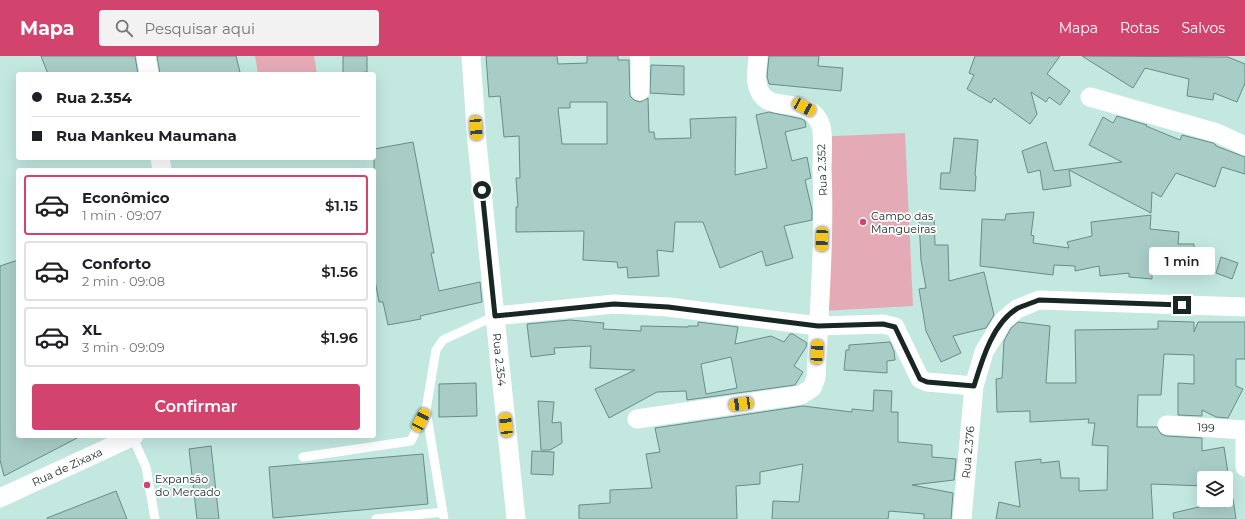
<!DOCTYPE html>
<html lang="pt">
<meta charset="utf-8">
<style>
:root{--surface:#fff;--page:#f2f2f2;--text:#202124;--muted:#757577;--line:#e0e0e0;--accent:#d2446d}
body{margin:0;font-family:Montserrat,sans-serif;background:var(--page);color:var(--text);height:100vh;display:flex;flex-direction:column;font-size:15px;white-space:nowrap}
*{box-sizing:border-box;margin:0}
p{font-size:13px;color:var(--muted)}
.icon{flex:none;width:22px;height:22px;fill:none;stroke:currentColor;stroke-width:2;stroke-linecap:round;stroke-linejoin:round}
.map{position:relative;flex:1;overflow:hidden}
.panel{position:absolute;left:16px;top:112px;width:360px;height:270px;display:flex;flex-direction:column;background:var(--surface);border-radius:4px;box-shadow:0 4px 16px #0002}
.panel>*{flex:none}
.guide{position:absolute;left:16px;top:16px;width:360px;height:88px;border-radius:4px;box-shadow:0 4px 16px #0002;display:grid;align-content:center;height:88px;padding:0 16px;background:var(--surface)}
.tools{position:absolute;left:1197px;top:415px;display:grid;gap:8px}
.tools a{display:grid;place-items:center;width:36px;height:36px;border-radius:4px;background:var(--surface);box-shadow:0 4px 16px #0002;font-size:20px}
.end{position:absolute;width:18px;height:18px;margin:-9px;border:5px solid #182724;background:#fff;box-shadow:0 0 0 2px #fff}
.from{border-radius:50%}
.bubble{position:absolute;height:28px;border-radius:4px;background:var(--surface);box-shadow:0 4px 16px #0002;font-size:13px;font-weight:600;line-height:28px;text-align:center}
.car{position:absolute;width:12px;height:24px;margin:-12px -6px;border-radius:5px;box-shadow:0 0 3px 1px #0007;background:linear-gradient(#f5c518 24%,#345 0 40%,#f5c518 0 76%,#345 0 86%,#f5c518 0)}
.guide b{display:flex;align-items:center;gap:14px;height:38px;font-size:15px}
.guide b+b{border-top:1px solid var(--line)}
.guide i{width:10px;height:10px;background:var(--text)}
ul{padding:7px 0 0;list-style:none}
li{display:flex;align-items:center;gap:12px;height:60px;margin:0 8px 6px;padding:0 8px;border:2px solid var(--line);border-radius:4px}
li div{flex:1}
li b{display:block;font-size:15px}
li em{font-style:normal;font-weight:600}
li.on{border-color:var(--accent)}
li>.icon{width:36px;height:36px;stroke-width:1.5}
.cta{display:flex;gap:8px;margin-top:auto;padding:8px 16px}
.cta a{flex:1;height:46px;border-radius:4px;background:var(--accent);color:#fff;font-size:16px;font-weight:600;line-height:46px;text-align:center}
header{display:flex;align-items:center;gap:24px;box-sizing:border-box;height:56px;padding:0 20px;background:var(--accent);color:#fff}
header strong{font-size:19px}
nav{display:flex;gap:22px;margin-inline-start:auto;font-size:14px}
.search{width:280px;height:36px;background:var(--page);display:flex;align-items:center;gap:10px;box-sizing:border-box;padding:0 14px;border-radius:4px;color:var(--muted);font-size:15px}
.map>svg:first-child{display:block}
.green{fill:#e4abb6}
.building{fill:#a8cdc6;stroke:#698c86;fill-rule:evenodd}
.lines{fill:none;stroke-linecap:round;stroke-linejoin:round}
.service{stroke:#fff;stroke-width:9}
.minor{stroke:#fff;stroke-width:19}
.route{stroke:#182724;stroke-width:5}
.poi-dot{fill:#d2446d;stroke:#fff;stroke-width:1.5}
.labels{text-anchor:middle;stroke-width:3.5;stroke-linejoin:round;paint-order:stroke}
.street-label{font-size:11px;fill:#182724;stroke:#fff}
.poi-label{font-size:11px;fill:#182724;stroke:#fff;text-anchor:start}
</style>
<header>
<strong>Mapa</strong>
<div class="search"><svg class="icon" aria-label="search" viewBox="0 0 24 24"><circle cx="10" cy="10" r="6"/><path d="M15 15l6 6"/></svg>Pesquisar aqui</div>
<nav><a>Mapa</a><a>Rotas</a><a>Salvos</a></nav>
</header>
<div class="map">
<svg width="1245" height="463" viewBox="0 0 1245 463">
<rect width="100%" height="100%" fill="#c2e8e0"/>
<path class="green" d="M255 0H314L317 18H258Z
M905 77 913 250 821 255 813 81Z"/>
<path class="building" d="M41 0H135L138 18H48Z
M157 0H236L240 16 231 18H160Z
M343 0H367V16L343 18Z
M486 0H557L558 8 587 7V0H618V4H629L630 40 634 44 640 46 648 42 649 76H654L655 83 691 82 690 63 736 61 735 119 767 112 756 59 769 56 802 63 805 65 806 71 785 76 792 105 807 101 811 122 805 124 812 154V164L784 170 793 202 766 210 762 195 720 212 703 166H675L673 196 657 194 659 220 628 222 627 211 618 212 617 206 583 204 584 175 516 176V151H518L516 122H520L519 80 504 81 500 40 489 41ZM570 46H607V88H562L558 52H570Z
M769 0H819L818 10 843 12 841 35 769 28 767 20Z
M975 0H1060L1047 18 1070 35 1060 49 1049 41 1046 46 1031 36 1037 58 1030 68 994 42 991 47 967 33 974 19 969 17Z
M1082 0 1228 1 1245 8V27L1237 46 1214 37 1213 44 1187 40 1189 23 1145 12 1133 32Z
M651 9 684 10V39L650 37Z
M1117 60 1147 69 1146 70 1180 84 1182 79 1213 87 1216 89V90L1245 101V118L1222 111 1215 131 1176 117 1161 141 1152 136 1151 157 1069 114 1071 130 1043 134 1040 114 1028 117 1022 95 1046 86 1054 115 1122 106 1089 89 1103 61 1113 67Z
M954 82 978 84 975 119 976 120 975 135 940 133 941 117H950Z
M413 86 434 197H431L439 235 480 226 482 246 420 260 421 263 388 269 383 246H379L374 219V93Z
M1034 156 1031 179 1034 180 1033 187 1069 192 1067 186 1092 180 1091 166 1151 159 1150 173 1179 176 1178 188H1194V217H1152V223L1129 221V217L1100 220 1099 210 1075 215V210L1054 209 1053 219 980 210 982 163 1005 164 1006 158Z
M934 161 935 189H948L949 225 984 216 994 259 986 272 953 280 961 297 941 306 926 275 919 233 926 232 921 204 919 162Z
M1221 201 1238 207 1232 223 1216 217Z
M18 204V380H81L4 420 0 404V210Z
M570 264 604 267 603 273 641 275V270L688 271V270H698V266L738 271 735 288 771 280 784 286 790 278H793L807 287 806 291 794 310 803 316 795 329 687 344 686 335 657 336 609 362 595 333 635 314 590 312 591 290 554 292 555 298 531 301 527 268ZM731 301 737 332 706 338 701 308Z
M1158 265 1194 266V276L1198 266H1245V303H1236V330L1243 333 1228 362 1216 361 1202 354V360L1178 359V327L1194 328V299L1164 298 1161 339H1138L1137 371H1157L1161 378 1166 380 1202 382V395L1224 391 1230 430H1226V422H1204V430L1151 428 1153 463H996L999 446 1020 451 1015 406 1041 403V407L1059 405 1061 422H1079V435L1107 434 1108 390 1092 389 1095 367H1088L1089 363 1030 366V355L997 356 996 323 1002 322 1004 285 1011 272 1018 266 1050 270 1046 327H1076L1075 274 1158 273Z
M890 286 894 295 895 304 887 305V317L844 314 846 294H849V289Z
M476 327 477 360 439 361V328Z
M874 334 892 335 891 356H898V386L932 389V401L956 403 954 424 912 429 953 437 951 463H924V458L889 455 888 463H772L773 445 799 446 803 408 760 416V428L736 430 737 463H579V449L610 447V434L652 432 646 398 660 396 655 372 803 350 852 356V353L873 355Z
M538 345 554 346 552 367 561 366 562 387 550 394H541Z
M211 390 219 463H197L189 393Z
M532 395 554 396 553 419 531 418Z
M423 398 428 448 273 462 269 411Z
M116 435 127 463H47V462Z
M1233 443 1236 463H1174L1173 457Z"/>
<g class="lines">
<path class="service" d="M426 354 444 463
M133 382 146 411 155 463
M303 401 411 385 426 354 436 294 443 284 495 260
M376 463 443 456"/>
<g class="minor">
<path d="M146 0 149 18"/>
<path id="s1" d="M471 0 477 87 516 463"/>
<path d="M640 0V35"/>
<path d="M1090 41 1217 77 1245 90"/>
<path d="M160 102 162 114"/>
<path d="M495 260 614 248 668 251 818 270 883 268 895 271 920 323 927 326 974 330"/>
<path d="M637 363 801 339 812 332 816 322C819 252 825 182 822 113 822 100 824 82 821 70 809 34 763 64 757 27 755 18 758 9 758 0"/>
<path id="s2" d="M1167 369 1245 374"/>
<path d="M1245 375V411"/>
<path id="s3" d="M0 442 134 380"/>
<path id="s4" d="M962 463 974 330 984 296 1003 265 1017 253 1039 244 1245 251"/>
</g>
</g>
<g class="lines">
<path class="route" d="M482 134 495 260 614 248 668 251 818 270 883 268 895 271 920 323 927 326 974 330C982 304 993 266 1018 252 1025 249 1032 247 1039 244L1182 249"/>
</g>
<g class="poi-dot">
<circle cx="863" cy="166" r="4"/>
<circle cx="147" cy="429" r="4"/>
</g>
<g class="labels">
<g class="street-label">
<text transform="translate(822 114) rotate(-92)" y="4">Rua 2.352</text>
<text dy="4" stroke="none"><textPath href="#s1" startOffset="305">Rua 2.354</textPath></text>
<text dy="4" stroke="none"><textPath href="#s2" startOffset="39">199</textPath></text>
<text dy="4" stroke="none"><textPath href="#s4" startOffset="67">Rua 2.376</textPath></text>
<text dy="4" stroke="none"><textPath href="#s3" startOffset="74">Rua de Zixaxa</textPath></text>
</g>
<g class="poi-label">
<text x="871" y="164">Campo das<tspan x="871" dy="13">Mangueiras</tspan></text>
<text x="155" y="427">Expansão<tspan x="155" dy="13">do Mercado</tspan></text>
</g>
</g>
</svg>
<div class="tools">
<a><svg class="icon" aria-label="layers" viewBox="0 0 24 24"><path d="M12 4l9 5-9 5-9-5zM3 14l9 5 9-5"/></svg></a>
</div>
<i class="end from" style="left:482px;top:134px"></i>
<i class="end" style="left:1182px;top:249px"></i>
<div class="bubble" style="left:1149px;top:191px;width:66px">1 min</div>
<i class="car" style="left:804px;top:51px;rotate:118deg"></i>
<i class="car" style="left:476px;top:72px;rotate:176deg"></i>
<i class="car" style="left:822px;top:183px;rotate:182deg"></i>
<i class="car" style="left:817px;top:296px;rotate:3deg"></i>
<i class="car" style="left:741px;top:348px;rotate:262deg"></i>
<i class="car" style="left:421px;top:364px;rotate:27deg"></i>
<i class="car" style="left:506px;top:369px;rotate:354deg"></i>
<div class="guide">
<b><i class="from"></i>Rua 2.354</b>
<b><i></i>Rua Mankeu Maumana</b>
</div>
<section class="panel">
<ul>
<li class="on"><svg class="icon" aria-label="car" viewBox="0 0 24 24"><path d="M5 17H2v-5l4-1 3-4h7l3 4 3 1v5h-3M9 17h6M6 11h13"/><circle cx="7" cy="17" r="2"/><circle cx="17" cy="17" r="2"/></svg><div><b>Econômico</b><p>1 min · 09:07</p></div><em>$1.15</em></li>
<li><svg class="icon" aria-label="car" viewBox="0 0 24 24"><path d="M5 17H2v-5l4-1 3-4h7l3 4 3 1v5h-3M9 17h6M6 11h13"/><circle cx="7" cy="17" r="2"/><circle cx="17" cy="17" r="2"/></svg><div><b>Conforto</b><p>2 min · 09:08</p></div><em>$1.56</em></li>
<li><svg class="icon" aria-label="car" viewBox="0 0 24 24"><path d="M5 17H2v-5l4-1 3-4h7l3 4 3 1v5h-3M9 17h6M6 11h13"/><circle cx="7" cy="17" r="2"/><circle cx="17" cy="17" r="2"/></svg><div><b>XL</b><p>3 min · 09:09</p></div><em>$1.96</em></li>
</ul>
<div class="cta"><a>Confirmar</a></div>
</section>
</div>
